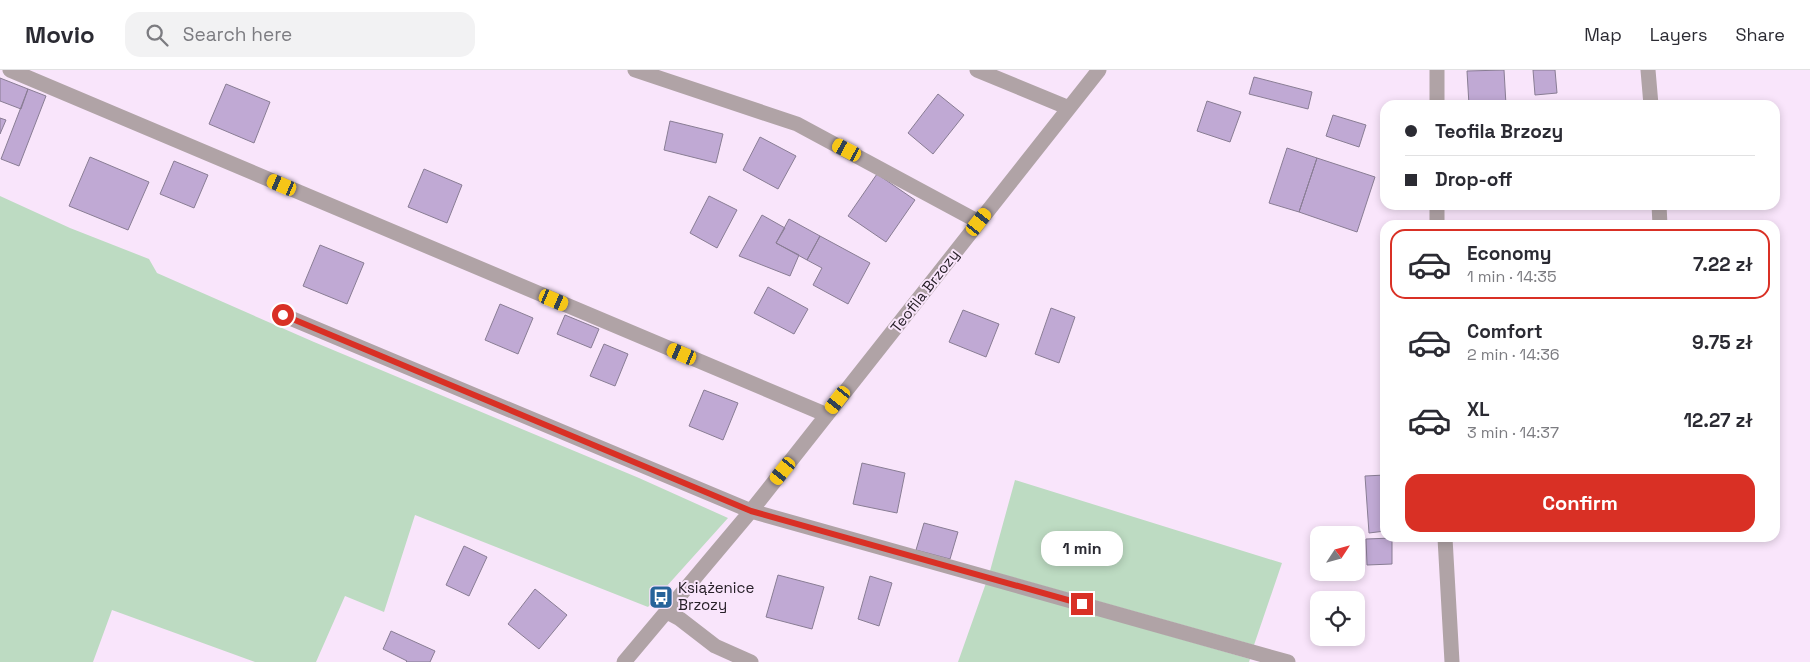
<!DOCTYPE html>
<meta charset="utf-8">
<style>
:root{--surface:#fff;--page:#f2f2f3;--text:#2b2b33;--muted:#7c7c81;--line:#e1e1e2;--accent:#d93025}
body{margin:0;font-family:"Space Grotesk",sans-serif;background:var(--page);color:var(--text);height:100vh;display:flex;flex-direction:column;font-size:19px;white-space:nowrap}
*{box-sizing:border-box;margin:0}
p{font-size:16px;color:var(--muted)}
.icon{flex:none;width:28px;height:28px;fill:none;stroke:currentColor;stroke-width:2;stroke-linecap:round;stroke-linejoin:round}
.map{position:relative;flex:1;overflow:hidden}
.sheet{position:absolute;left:1380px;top:150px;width:400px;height:322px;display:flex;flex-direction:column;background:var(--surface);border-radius:15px;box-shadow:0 2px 8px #0003}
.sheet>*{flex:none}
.hud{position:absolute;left:1380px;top:30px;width:400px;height:110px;border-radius:15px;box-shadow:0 2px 8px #0003;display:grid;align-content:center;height:110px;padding:0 25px;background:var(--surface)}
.needle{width:32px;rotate:54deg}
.controls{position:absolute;left:1310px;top:456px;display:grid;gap:10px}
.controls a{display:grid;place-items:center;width:55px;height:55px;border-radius:10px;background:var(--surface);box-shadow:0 2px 8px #0003;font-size:25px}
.end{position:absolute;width:22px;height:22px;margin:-11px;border:6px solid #d93025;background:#fff;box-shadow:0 0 0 2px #fff}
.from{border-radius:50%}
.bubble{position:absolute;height:35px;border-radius:15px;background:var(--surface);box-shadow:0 2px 8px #0003;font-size:16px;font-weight:700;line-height:35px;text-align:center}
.car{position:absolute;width:15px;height:30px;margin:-15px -8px;border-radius:6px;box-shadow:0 0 4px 1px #0007;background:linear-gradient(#f5c518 24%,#345 0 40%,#f5c518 0 76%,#345 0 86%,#f5c518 0)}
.hud b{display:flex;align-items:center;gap:18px;height:48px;font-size:19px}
.hud b+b{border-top:1px solid var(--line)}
.hud i{width:12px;height:12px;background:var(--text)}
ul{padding:9px 0 0;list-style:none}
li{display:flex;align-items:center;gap:15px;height:70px;margin:0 10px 8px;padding:0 15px;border:2px solid transparent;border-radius:15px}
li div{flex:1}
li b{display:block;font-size:19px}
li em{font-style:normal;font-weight:700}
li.on{border-color:var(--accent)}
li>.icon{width:45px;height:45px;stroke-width:1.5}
.cta{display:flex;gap:10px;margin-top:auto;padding:10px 25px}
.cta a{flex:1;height:58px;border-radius:15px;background:var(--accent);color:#fff;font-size:20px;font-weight:700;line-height:58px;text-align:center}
header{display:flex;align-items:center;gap:30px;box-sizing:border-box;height:70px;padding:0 25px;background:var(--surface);border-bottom:1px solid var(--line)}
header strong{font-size:24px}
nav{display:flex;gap:28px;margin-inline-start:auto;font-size:18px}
.search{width:350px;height:45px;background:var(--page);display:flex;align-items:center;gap:12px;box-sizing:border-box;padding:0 18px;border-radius:15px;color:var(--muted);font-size:19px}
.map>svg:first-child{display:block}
.green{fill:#bddbc2}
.building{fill:#c0a9d4;stroke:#897d94}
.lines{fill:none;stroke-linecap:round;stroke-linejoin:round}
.minor{stroke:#b0a3a6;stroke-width:15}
.route{stroke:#d93025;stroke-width:6}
.labels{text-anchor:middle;stroke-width:4;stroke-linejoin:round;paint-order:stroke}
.street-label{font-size:15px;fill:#272028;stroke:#f9e5fb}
.poi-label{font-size:15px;fill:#272028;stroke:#f9e5fb;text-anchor:start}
</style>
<header>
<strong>Movio</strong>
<div class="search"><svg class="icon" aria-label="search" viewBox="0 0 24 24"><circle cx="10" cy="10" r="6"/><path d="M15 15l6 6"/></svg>Search here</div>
<nav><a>Map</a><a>Layers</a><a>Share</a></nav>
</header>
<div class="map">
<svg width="1810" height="592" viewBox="0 0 1810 592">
<rect width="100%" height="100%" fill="#f9e5fb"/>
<path class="green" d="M0 126 70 158 149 189 157 203 314 272 639 408 728 448 648 537 415 445 384 542 345 526 316 592H255L112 540 93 592H0Z
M1015 410 1282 493 1254 575 990 501Z
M986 513 1250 589 1249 592H958Z"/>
<path class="building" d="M1504 0 1506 35H1469L1467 1Z
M1533 0H1555L1557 23 1535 25Z
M1254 7 1312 22 1308 39 1249 24Z
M0 8 28 19 21 39 0 31Z
M226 14 270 32 254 73 209 54Z
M28 19 46 26 19 96 1 89Z
M938 24 964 45 933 84 908 63Z
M1207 31 1241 42 1230 72 1197 61Z
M1333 45 1366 55 1359 77 1326 66Z
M0 48 6 50 0 64Z
M670 51 723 64 716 93 664 80Z
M760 67 796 86 778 119 743 100Z
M1287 78 1317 88 1299 142 1269 133Z
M90 87 149 112 128 160 69 136Z
M1317 88 1375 107 1357 162 1299 142Z
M174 91 208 105 194 138 160 124Z
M424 99 462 115 447 153 408 137Z
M877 104 915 130 886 172 848 146Z
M709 126 737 140 717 178 690 163Z
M1464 135H1511L1465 139Z
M762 145 785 158 776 173 799 185 790 206 739 186Z
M789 149 820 166 807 190 776 173Z
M820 166 870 193 848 234 813 215 822 198 807 190Z
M320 175 364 193 347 234 303 216Z
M768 217 808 239 794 264 754 243Z
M500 234 533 248 518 284 485 270Z
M1051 238 1075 247 1059 293 1035 284Z
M963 240 999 254 986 287 949 272Z
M565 245 599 259 591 278 557 264Z
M604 274 628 284 615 316 590 306Z
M704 320 738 333 723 370 689 356Z
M862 393 905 403 897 443 853 434Z
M1385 405V461L1369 463 1365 406Z
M924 453 958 462 950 489 916 480Z
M1392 468V494L1367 495 1366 469Z
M464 476 487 487 469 526 446 515Z
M778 505 824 517 812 559 766 547Z
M870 506 892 513 879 556 858 549Z
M535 519 567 545 539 579 508 554Z
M391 561 435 581 430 592H406L407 591 383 579Z"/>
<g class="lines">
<path class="minor" d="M10 0 827 345
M635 0 797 54 979 152
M977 0 1069 38
M1648 0 1651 35
M1437 35V0
M1659 135 1660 155
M1437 155V135
M283 245 751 441 1288 592
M1445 468 1452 592
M667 542 680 549 715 576 751 592
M624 592 751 441 1099 0"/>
</g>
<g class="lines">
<path class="route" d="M283 245 751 441 1082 534"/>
</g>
<defs>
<g id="bus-square" transform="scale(1.25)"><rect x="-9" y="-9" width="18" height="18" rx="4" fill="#26639a" stroke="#f9e5fb"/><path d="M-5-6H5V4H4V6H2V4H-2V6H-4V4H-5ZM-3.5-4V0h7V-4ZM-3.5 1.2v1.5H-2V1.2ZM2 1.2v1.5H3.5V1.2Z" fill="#fff"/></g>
</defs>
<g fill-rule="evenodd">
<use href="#bus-square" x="661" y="527"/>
</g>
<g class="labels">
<g class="street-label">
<text transform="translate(925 221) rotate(-52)" y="5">Teofila Brzozy</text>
</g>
<g class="poi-label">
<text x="678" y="523">Książenice<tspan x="678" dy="17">Brzozy</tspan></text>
</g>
</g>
</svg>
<div class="controls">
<a><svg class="needle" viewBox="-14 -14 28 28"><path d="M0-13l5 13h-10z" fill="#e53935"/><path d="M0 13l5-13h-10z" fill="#7c7c81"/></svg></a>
<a><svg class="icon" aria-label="locate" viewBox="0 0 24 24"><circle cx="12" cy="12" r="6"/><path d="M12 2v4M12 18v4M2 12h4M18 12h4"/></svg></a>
</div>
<i class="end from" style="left:283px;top:245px"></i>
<i class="end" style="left:1082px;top:534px"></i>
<div class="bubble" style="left:1041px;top:461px;width:82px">1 min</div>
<i class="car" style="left:847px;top:80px;rotate:298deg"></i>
<i class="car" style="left:282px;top:115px;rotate:293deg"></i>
<i class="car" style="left:979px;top:152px;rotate:38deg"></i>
<i class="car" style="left:554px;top:230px;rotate:113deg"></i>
<i class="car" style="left:682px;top:284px;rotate:293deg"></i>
<i class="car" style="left:838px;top:330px;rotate:218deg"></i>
<i class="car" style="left:783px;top:401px;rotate:219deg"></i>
<div class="hud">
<b><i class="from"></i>Teofila Brzozy</b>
<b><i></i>Drop-off</b>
</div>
<section class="sheet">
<ul>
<li class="on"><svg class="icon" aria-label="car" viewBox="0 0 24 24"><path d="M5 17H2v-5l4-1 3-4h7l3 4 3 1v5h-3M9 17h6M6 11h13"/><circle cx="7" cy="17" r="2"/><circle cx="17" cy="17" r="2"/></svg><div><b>Economy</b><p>1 min · 14:35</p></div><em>7.22 zł</em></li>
<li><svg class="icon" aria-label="car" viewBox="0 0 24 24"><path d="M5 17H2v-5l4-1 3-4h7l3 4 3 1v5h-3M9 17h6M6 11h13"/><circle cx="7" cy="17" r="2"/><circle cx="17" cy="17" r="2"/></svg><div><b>Comfort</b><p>2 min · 14:36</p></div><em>9.75 zł</em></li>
<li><svg class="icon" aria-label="car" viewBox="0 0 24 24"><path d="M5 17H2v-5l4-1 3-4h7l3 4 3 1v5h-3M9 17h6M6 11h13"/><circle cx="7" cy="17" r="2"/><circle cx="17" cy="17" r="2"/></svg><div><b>XL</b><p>3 min · 14:37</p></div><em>12.27 zł</em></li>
</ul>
<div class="cta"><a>Confirm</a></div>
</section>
</div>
